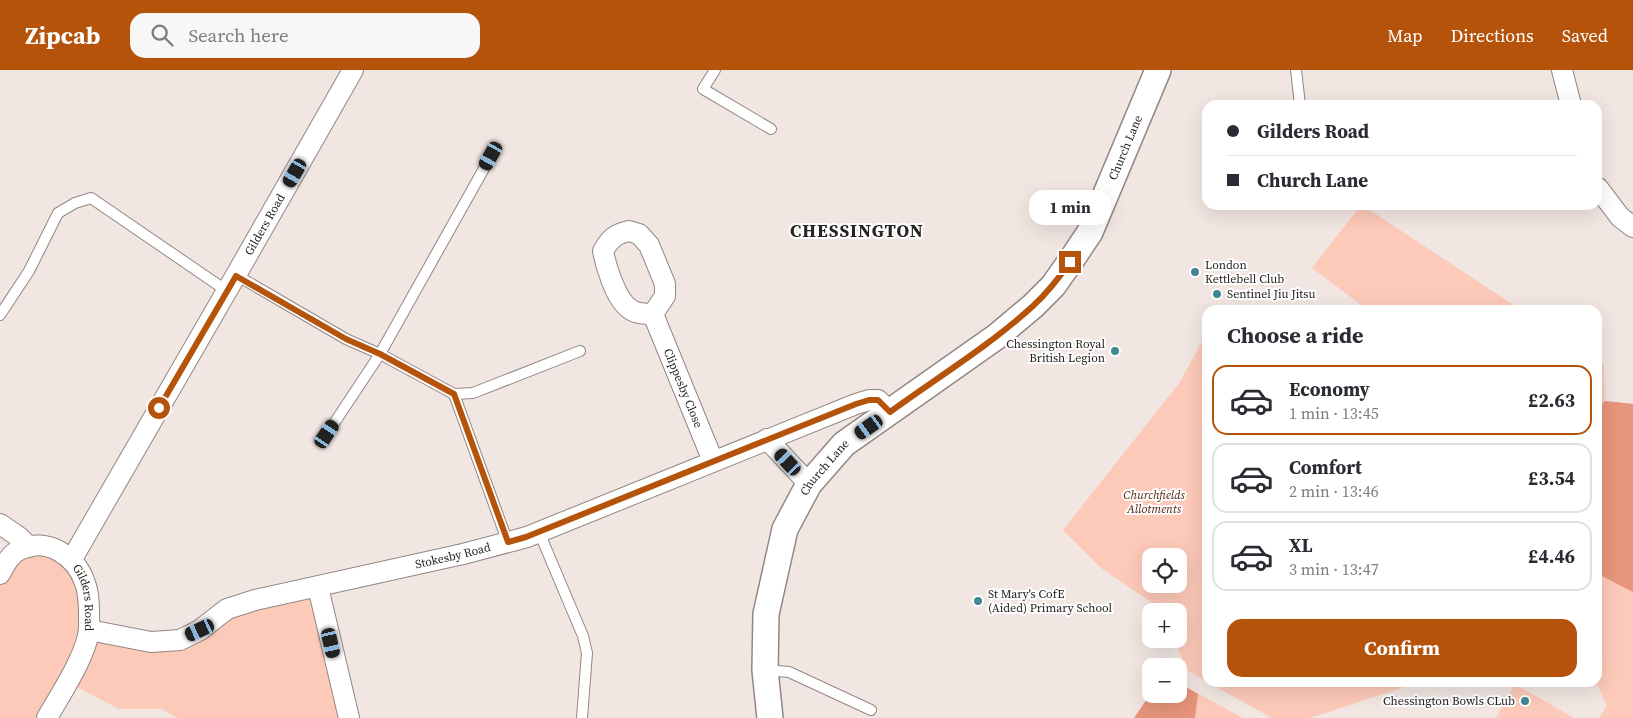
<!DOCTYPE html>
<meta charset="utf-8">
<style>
:root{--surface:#fff;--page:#f7f7f7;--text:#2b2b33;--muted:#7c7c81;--line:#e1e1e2;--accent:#b45309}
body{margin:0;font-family:"Source Serif 4",serif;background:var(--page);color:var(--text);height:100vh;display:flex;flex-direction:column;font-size:19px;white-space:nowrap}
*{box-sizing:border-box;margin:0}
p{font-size:16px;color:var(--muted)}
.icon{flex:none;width:28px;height:28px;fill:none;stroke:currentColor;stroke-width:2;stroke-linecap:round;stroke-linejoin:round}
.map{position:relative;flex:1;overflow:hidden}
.details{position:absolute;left:1202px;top:235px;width:400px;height:382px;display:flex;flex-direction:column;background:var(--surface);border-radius:15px;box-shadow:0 5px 20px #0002}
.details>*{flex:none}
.hud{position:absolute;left:1202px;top:30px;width:400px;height:110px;border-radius:15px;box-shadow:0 5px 20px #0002;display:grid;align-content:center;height:110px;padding:0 25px;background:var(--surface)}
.buttons{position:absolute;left:1142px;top:478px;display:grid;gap:10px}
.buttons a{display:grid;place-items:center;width:45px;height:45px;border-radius:10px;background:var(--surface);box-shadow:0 5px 20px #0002;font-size:25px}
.end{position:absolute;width:22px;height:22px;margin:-11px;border:6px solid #b45309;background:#fff;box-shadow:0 0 0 2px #fff}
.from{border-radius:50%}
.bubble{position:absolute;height:35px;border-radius:15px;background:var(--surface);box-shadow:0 5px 20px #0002;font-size:16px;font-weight:700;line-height:35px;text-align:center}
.car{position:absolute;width:15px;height:30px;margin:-15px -8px;border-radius:6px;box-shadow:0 0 4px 1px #0007;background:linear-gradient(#222 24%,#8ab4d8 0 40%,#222 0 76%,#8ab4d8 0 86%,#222 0)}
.hud b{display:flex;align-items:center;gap:18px;height:48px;font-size:19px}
.hud b+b{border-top:1px solid var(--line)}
.hud i{width:12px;height:12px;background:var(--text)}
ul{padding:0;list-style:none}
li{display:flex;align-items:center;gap:15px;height:70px;margin:0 10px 8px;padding:0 15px;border:2px solid var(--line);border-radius:15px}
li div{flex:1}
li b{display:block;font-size:19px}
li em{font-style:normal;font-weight:700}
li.on{border-color:var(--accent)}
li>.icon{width:45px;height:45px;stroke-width:1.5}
h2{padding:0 25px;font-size:22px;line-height:60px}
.action{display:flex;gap:10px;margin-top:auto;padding:10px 25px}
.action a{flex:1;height:58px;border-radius:15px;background:var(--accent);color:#fff;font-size:20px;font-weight:700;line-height:58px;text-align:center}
header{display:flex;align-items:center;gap:30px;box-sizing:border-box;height:70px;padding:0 25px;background:var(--accent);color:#fff}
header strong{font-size:24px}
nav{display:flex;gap:28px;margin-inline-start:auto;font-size:18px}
.search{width:350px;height:45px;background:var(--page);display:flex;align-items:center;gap:12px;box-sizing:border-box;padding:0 18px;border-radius:15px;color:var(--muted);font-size:19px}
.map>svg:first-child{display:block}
.green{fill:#fdc9b9;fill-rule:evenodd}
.forest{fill:#e7957b}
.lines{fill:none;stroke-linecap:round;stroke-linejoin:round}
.service-casing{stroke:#928783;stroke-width:12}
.minor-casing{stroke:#928783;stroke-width:22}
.tertiary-casing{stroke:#928783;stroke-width:28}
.service{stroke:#fff;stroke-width:10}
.minor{stroke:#fff;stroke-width:20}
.tertiary{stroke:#fff;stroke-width:25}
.route{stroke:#b45309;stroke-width:6}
.poi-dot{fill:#428794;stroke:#fff;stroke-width:2}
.labels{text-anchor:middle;stroke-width:4;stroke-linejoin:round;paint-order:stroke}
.street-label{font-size:12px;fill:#272322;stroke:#fff}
.poi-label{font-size:12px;fill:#272322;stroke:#fff;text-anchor:start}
.park-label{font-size:12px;font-style:italic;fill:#53200f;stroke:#fff}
.district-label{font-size:18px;font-weight:bold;letter-spacing:1px;fill:#272322;stroke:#fff}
</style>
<header>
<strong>Zipcab</strong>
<div class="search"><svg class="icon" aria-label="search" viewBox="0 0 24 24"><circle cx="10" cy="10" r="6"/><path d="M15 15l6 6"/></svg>Search here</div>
<nav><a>Map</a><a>Directions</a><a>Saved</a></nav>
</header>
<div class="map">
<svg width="1633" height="648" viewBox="0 0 1633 648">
<rect width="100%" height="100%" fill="#f2e6e2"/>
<path class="green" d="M1361 135H1362L1521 240H1368L1312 198Z
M1207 262V612L1187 600 1174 569H1179V541H1162L1161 539 1101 498 1063 460 1180 312ZM1151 486H1179V514H1151Z
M1598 290 1604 295 1605 331 1633 334V648H1599L1607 636 1598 616 1592 613 1598 612Z
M18 480 72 489 89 560 151 572 227 539 318 517 349 648H177L162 639H119L67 612 47 648H0V504Z
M1179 613 1243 648H1137L1179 624Z
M1209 613H1416L1310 648H1272Z
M1515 614 1574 648H1496Z"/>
<path class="forest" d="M1605 331 1633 334V522L1598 504V338Z
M1179 613 1198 624 1195 648H1134L1151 623 1179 624Z"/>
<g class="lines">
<g class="service-casing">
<path id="service" d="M715 0 703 19 771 59
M1296 0 1300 35
M236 205 346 269 380 284 454 324 508 473
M0 245 29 201 58 143 75 133 91 128 227 221
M454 324 473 323 580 281
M327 364 380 284 491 86
M539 462 583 566 587 583 582 648
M766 600 789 602 871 640"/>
</g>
<g class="minor-casing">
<g id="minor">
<path d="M1562 0 1571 35"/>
<path d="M1598 118 1620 147 1633 157"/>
<path d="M629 161 639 164 649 175 665 214V226L653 244C646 244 636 244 630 239 616 230 606 197 603 181 610 169 615 164 629 161Z"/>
<path id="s1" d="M653 244 713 391"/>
<path d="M767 369 809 414"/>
<path d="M0 454 19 467 29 477"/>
<path id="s2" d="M72 489 236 205 353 0"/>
<path id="s3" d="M0 504C5 495 9 485 19 480 47 466 76 486 85 513 90 526 89 544 89 558 88 583 60 625 47 648"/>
<path d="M318 517 349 648"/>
<path id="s4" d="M89 560 151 572 180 570 200 560 227 539 255 530 463 484 527 467 856 334 869 330H878L890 342"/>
</g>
</g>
<g class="tertiary-casing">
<g id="tertiary">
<path id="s5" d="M770 648 765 600 766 544 785 459 809 414 844 374 996 267 1033 236 1053 216 1070 192 1090 162 1158 0"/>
</g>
</g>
<use href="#service" class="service"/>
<use href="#minor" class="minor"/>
<use href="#tertiary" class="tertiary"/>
</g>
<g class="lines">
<path class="route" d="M159 338 236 206 346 269 380 284 454 324 508 472 526 467 856 334 869 330H878L890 342C938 307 989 276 1033 236 1047 223 1059 208 1070 192"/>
</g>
<g class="poi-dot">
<circle cx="1195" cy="202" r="5"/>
<circle cx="1217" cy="224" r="5"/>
<circle cx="1115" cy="281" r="5"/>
<circle cx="978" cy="531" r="5"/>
<circle cx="1525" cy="631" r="5"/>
</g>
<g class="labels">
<g class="street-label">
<text dy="4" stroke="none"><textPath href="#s5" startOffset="715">Church Lane</textPath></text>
<text dy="4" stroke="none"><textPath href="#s2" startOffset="386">Gilders Road</textPath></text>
<text dy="4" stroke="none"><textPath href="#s1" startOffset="80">Clippesby Close</textPath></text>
<text dy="4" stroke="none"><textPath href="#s5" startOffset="265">Church Lane</textPath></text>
<text dy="4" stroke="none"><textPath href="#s4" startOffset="381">Stokesby Road</textPath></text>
<text dy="4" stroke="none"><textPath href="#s3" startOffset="129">Gilders Road</textPath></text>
</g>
<g class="poi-label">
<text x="1205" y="199">London<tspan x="1205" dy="14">Kettlebell Club</tspan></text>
<text x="1227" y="228">Sentinel Jiu Jitsu</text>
<text x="1105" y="278" text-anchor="end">Chessington Royal<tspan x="1105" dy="14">British Legion</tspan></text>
<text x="988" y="528">St Mary's CofE<tspan x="988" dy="14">(Aided) Primary School</tspan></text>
<text x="1515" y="635" text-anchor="end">Chessington Bowls CLub</text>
</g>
<g class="park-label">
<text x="1154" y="429">Churchfields<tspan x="1154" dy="14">Allotments</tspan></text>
</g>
<g class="district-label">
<text x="857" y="167">CHESSINGTON</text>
</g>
</g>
</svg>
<div class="buttons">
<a><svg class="icon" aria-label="locate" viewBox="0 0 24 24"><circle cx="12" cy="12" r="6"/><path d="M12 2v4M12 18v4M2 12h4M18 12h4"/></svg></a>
<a>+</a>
<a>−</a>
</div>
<i class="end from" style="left:159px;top:338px"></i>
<i class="end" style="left:1070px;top:192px"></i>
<div class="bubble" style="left:1029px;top:120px;width:82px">1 min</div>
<i class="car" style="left:491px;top:86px;rotate:209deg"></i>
<i class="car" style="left:295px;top:103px;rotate:210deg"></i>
<i class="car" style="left:869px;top:357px;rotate:235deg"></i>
<i class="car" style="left:327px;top:364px;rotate:34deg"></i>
<i class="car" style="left:788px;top:392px;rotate:317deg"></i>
<i class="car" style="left:200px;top:560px;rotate:245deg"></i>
<i class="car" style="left:331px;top:573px;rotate:167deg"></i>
<div class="hud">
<b><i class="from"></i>Gilders Road</b>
<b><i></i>Church Lane</b>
</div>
<section class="details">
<h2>Choose a ride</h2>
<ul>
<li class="on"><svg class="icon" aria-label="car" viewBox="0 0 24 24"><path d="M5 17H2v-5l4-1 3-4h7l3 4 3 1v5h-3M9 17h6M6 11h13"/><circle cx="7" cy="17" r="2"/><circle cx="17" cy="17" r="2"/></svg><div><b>Economy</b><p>1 min · 13:45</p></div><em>£2.63</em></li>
<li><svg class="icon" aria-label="car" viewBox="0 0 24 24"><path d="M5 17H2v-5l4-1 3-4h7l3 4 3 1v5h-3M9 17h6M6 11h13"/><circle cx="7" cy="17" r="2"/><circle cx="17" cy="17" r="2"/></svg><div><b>Comfort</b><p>2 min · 13:46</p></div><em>£3.54</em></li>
<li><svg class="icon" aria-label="car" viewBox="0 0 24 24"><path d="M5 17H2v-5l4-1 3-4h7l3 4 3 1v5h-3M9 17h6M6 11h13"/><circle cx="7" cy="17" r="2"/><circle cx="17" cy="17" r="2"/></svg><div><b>XL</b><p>3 min · 13:47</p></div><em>£4.46</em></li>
</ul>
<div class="action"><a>Confirm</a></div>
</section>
</div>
